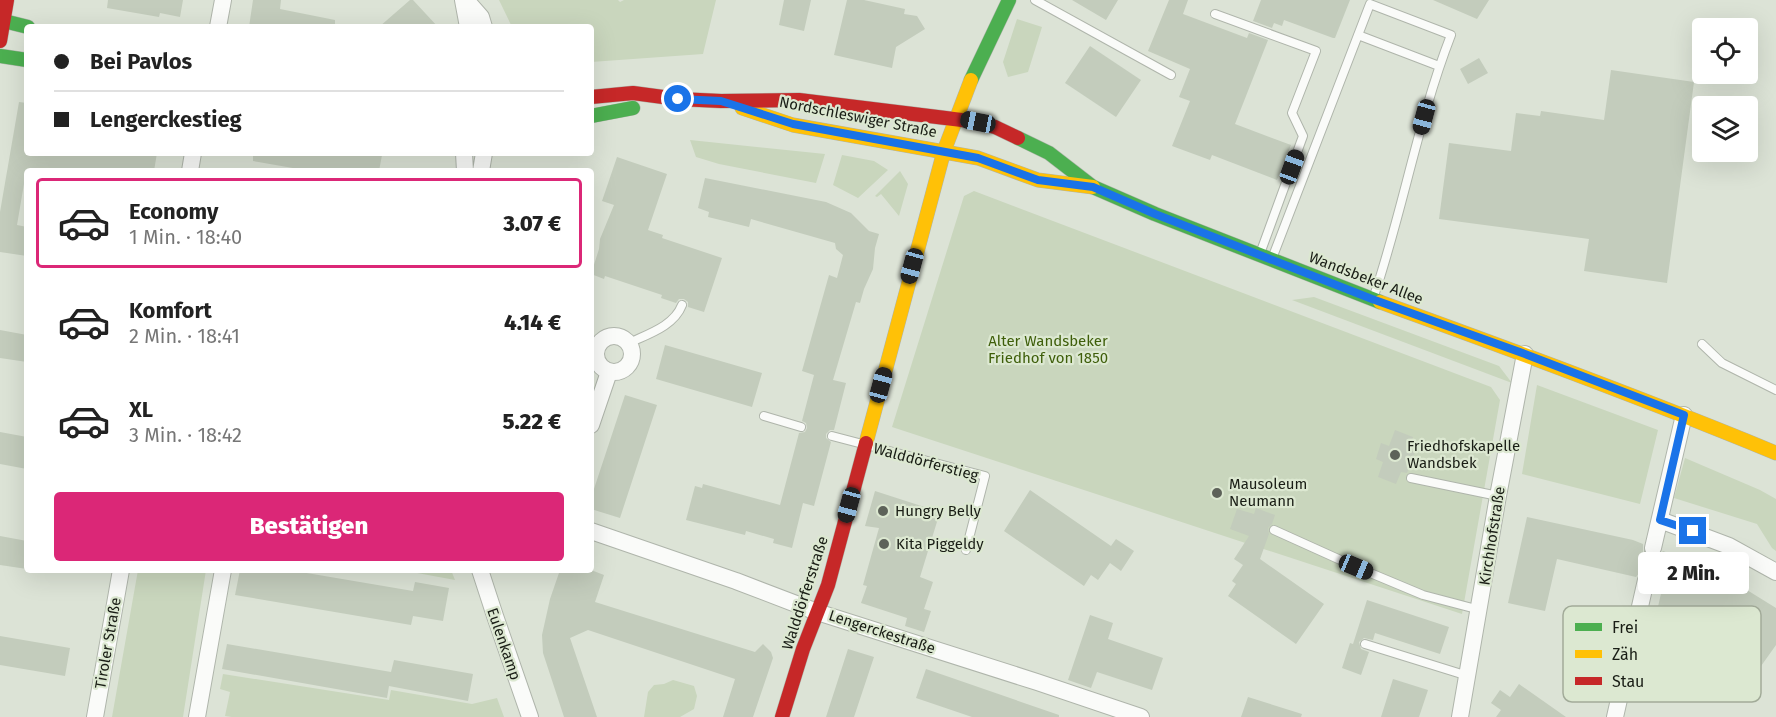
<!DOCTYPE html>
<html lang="de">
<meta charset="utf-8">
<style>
:root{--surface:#fff;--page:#f6f6f6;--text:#222;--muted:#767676;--line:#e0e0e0;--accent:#db2777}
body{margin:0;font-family:"Fira Sans",sans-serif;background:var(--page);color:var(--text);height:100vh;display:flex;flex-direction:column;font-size:22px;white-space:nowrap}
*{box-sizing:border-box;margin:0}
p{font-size:20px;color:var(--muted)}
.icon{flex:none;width:33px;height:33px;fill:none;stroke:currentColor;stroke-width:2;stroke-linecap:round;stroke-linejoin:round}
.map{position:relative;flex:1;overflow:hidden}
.sheet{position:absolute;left:24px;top:168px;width:570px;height:405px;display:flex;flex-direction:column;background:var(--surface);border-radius:6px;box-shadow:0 6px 24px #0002}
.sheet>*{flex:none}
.banner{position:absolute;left:24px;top:24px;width:570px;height:132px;border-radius:6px;box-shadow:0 6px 24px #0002;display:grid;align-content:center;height:132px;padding:0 30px;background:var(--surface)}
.buttons{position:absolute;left:1692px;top:18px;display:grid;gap:12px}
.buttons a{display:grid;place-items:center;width:66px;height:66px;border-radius:6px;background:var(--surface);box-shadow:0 6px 24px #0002;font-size:30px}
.end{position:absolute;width:27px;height:27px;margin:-14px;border:8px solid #1a73e8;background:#fff;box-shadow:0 0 0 3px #fff}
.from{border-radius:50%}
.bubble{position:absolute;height:42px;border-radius:6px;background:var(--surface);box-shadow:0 6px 24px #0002;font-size:20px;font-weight:800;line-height:42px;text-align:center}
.car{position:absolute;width:18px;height:36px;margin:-18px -9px;border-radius:8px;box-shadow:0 0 4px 2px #0007;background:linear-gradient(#222 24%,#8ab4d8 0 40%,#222 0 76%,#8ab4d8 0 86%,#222 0)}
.banner b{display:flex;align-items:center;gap:21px;height:57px;font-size:22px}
.banner b+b{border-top:2px solid var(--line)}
.banner i{width:15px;height:15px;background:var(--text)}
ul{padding:10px 0 0;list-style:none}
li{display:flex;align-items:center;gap:18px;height:90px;margin:0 12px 9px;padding:0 18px;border:3px solid transparent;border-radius:6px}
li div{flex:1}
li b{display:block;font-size:22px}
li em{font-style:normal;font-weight:800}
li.current{border-color:var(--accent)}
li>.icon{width:54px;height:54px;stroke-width:1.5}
.button{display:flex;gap:12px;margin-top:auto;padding:12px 30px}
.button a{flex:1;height:69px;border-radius:6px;background:var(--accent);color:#fff;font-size:24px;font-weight:800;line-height:69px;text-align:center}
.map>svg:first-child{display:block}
.green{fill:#c9d6bd}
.building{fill:#c3ccbc}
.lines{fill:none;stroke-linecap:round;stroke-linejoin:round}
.street-tunnel{stroke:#b5bbaf;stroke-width:16;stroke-dasharray:16 8;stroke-linecap:butt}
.lane-casing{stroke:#afb5ab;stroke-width:10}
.street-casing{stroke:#afb5ab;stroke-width:18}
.fast-casing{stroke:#afb5ab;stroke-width:15}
.slow-casing{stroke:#afb5ab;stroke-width:15}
.jam-casing{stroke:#afb5ab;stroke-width:15}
.lane{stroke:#fafbf9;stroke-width:8}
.street{stroke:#fafbf9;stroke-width:16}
.fast{stroke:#4caf50;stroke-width:14}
.slow{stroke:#ffc107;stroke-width:14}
.jam{stroke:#c62828;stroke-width:14}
.route{stroke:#1a73e8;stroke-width:8}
.poi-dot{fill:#5d6259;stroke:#dce8d1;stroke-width:2}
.labels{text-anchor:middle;stroke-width:4.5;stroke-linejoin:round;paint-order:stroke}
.street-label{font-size:15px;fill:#191d15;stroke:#dce8d1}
.park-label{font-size:15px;fill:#3e5e0a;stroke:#dce8d1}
.poi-label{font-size:15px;fill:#191d15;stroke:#dce8d1;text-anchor:start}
.key{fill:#dce8d1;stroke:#a2ab99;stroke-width:1.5}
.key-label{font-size:16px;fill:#191d15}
</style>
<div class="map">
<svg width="1776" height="717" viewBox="0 0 1776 717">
<rect width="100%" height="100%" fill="#dce3d6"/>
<path class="green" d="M499 0H618L620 2 624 0H716L703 54 591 62V27H512Z
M1017 19 1042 27 1028 72 1008 77 1003 62Z
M690 140 825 154 816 183 719 164 696 157Z
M842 155 874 161 888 170 858 198 833 185Z
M900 171 908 184 899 216 881 194 877 197 875 196Z
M974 191 1491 387 1500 400 1462 614 892 427 964 196Z
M1314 297 1499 366 1512 383 1292 300Z
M1537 385 1658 430 1640 504 1522 474Z
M1685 458 1760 490 1776 499V551L1772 548 1757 524 1674 498Z
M138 570H206L183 717H112Z
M401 570H451L455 580Z
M223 674 389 700 391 690 472 704 497 698 504 717H232L225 716 230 692 220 689Z
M673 680 694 686 697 696 694 709 680 717H644L648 692 654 685 664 684Z"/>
<path class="building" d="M108 0H183L180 17 160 13 159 17 107 8Z
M253 0H281L280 9 335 20V27H249Z
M410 0H413L438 27H379Z
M784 0H811L804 31 779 25Z
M847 0H864L905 9 904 14 917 16 925 29 896 47 892 68 834 55Z
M1072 0H1118L1106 20Z
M1169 0H1188L1183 14 1247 38 1249 33 1268 40 1235 124 1291 145 1277 180 1212 155 1210 160 1172 146 1190 101 1179 97 1190 69 1148 51Z
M1261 0H1350L1335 38H1333L1284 20 1282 26 1274 23 1272 28 1253 21Z
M1433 0H1489L1477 19Z
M1090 46 1141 80 1116 117 1065 83Z
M1479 58 1488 73 1468 84 1460 69Z
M1611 70 1694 82 1667 283 1584 271 1589 239 1439 219 1449 143 1511 151 1516 113 1540 116 1541 111 1604 120Z
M19 102 27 103V153H157L154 171H27V178H25L17 225 27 227V256L0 252V212Z
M253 153H371L382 155 379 171H310L253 161Z
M617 157 667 174 648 230 663 235 662 238 722 258 704 312 688 307V302L684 299H679L676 303 661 298 662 295 605 276 604 279 591 274 599 249 600 239 614 205 602 201Z
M705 178 826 202 851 213 869 231 879 234 875 248 873 269 864 289 860 303 856 302 833 380 846 383 834 430H830L826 434V438L831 442 814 506 803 503 792 548 773 543 774 539 746 531 745 535 686 520 695 486 702 488 703 484 780 505 799 433 805 432 807 428 806 423 802 421 814 375 802 371 829 275 837 278 843 255 836 249 835 243 751 219 749 227 708 217 709 212 698 208Z
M0 330 27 335V362L0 358Z
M665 345 762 373 752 407 656 379Z
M625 395 657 405 620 518 591 509V498Z
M1395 430 1413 437 1409 449 1415 452 1407 473 1401 472 1396 484 1378 477 1383 462 1376 459 1381 443 1389 446Z
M0 432 27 437V469L0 464Z
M1030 490 1111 546 1116 539 1134 551 1121 571 1110 563 1098 580 1091 575 1084 586 1004 531Z
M875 491 940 512 920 577 933 582 924 609 931 611 924 632 905 626 907 618 861 603 867 586 863 585 879 528 865 526Z
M1256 508 1275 515 1272 524 1268 528 1269 534 1260 559 1324 604 1296 644 1228 596 1236 584 1232 581 1243 565 1234 559 1249 536 1230 529 1237 509 1254 514Z
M1527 517 1633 540 1643 544V552L1650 558H1657L1663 551 1701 566 1734 582 1776 608V645L1739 697 1713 678 1645 663 1663 585 1656 583V576L1649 570H1642L1636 577 1557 559 1545 611 1508 603Z
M0 536 27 541V569L0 565Z
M240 570H289L413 591 415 582 449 588 443 621 413 616 411 625 235 595Z
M560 570H591L604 575 595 602 755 652 763 644 771 652 773 658 753 717H723L735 679 588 630 570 638 597 717H564L543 653 542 635 550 599Z
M1367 600 1449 627 1440 654 1375 633 1373 640 1364 638 1359 642 1361 649 1369 652 1361 675 1342 668 1350 643 1353 644Z
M1090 615 1113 623 1108 639 1163 658 1152 690 1097 672 1091 688 1068 680Z
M0 636 70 648 65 676 0 665Z
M227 644 391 672 394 660 473 674 468 701 389 686 387 698 222 669Z
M848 649 874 657 854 717H826Z
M926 669 1059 715V717H972L916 698Z
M1393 679 1428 690 1419 717H1381Z
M1519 684 1566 717H1496L1501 710 1491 703 1500 690 1510 697Z
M1248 697 1302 714 1301 717H1241Z"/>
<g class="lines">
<path class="street-tunnel" d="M1646 580 1653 548"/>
<g class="lane-casing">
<path id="lane" d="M1035 0 1171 75
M1215 14 1316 51 1292 113 1303 136 1261 251
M1358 35 1439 66
M1273 256 1370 4 1451 35C1418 120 1403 210 1374 296
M629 343C648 334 674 326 682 305
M1702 344 1722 363 1776 390
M764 416 801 427
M832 436 985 476 966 550
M1411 478 1498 496
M1274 530 1356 567 1423 595 1480 610
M1365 644 1468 676"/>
</g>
<g class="street-casing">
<path id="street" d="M463 0 468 27
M466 0 481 17 484 27
M218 27 223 0
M464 153 465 171
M190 171 193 153
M481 171 484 153
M596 354a18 18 0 1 1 36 0a18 18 0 1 1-36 0Z
M591 425 609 372
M1660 520 1729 546 1776 572
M591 531 736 581 817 612 1037 682 1141 717
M1653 548 1684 415
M480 570 495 616 530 717
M95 717 121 570
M197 717 223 570
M1460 717 1498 496 1525 354
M1615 717 1646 580"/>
</g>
<g class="fast-casing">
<path id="fast" d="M0 20 28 27
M0 56 27 60
M971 80 1009 0
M591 116 633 108
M1018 138 1049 153 1093 187 1155 214 1380 302"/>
</g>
<g class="slow-casing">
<path id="slow" d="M742 108 793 125 978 158 1038 180 1093 187
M1380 302C1513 350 1645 399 1776 453
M866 443 944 151 971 80"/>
</g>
<g class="jam-casing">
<path id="jam" d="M0 41 7 0
M591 97 633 93 678 99 721 101 799 100 978 122 995 127 1018 138
M782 717 803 649 828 585 866 443"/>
</g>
<use href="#lane" class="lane"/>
<use href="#street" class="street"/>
<use href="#fast" class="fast"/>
<use href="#slow" class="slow"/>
<use href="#jam" class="jam"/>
</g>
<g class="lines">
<path class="route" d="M678 99 721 101 793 124 978 158 1038 180 1093 187 1155 214 1372 299 1525 354 1684 415 1660 520 1693 531"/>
</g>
<g class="poi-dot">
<circle cx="1395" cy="455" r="6"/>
<circle cx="1217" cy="493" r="6"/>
<circle cx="883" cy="511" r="6"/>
<circle cx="884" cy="544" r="6"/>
</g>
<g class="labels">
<g class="street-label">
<text transform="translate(858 117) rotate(11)" y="5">Nordschleswiger Straße</text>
<text transform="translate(1366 278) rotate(21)" y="5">Wandsbeker Allee</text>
<text transform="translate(926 462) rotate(15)" y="5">Walddörferstieg</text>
<text transform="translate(1492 536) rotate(-81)" y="5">Kirchhofstraße</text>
<text transform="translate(805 593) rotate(-72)" y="5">Walddörferstraße</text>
<text transform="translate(882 632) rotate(18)" y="5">Lengerckestraße</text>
<text transform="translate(108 643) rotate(-80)" y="5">Tiroler Straße</text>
<text transform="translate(504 644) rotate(71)" y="5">Eulenkamp</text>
</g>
<g class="park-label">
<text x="1048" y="346">Alter Wandsbeker<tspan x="1048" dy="17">Friedhof von 1850</tspan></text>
</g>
<g class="poi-label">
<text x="1407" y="451">Friedhofskapelle<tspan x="1407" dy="17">Wandsbek</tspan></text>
<text x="1229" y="489">Mausoleum<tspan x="1229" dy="17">Neumann</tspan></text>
<text x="895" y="516">Hungry Belly</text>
<text x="896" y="549">Kita Piggeldy</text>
</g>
</g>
<rect x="1563" y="606" width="198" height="96" rx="9" class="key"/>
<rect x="1575" y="623" width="27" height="8" fill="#4caf50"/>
<rect x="1575" y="650" width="27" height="8" fill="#ffc107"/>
<rect x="1575" y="677" width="27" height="8" fill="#c62828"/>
<g class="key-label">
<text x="1612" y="633">Frei</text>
<text x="1612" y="660">Zäh</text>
<text x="1612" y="687">Stau</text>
</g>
</svg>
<div class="buttons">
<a><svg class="icon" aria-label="locate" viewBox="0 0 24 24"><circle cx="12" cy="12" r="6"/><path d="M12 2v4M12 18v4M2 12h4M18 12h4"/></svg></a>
<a><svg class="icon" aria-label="layers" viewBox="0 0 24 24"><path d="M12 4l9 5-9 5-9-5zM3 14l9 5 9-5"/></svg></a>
</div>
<i class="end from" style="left:678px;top:99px"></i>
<i class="end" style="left:1693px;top:531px"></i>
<div class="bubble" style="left:1638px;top:552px;width:111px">2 Min.</div>
<i class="car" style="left:1424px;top:117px;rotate:195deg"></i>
<i class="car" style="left:978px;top:122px;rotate:281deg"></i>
<i class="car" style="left:1292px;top:167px;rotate:20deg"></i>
<i class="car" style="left:912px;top:266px;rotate:195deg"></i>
<i class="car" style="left:881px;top:385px;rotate:15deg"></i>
<i class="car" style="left:849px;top:505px;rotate:195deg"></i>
<i class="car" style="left:1356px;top:567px;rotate:113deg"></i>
<div class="banner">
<b><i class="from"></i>Bei Pavlos</b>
<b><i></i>Lengerckestieg</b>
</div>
<section class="sheet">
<ul>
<li class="current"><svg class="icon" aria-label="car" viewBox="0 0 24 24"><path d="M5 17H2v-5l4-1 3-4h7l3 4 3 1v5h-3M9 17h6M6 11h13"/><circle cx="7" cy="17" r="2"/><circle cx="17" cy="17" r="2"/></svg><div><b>Economy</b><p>1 Min. · 18:40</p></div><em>3.07 €</em></li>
<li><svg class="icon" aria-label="car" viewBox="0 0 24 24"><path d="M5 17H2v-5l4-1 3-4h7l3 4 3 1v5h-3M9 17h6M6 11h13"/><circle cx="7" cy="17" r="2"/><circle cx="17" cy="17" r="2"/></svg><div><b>Komfort</b><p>2 Min. · 18:41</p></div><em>4.14 €</em></li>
<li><svg class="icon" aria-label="car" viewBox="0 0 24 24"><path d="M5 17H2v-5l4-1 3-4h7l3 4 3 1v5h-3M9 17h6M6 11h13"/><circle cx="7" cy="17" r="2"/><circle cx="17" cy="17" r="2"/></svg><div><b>XL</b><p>3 Min. · 18:42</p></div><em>5.22 €</em></li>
</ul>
<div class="button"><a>Bestätigen</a></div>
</section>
</div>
